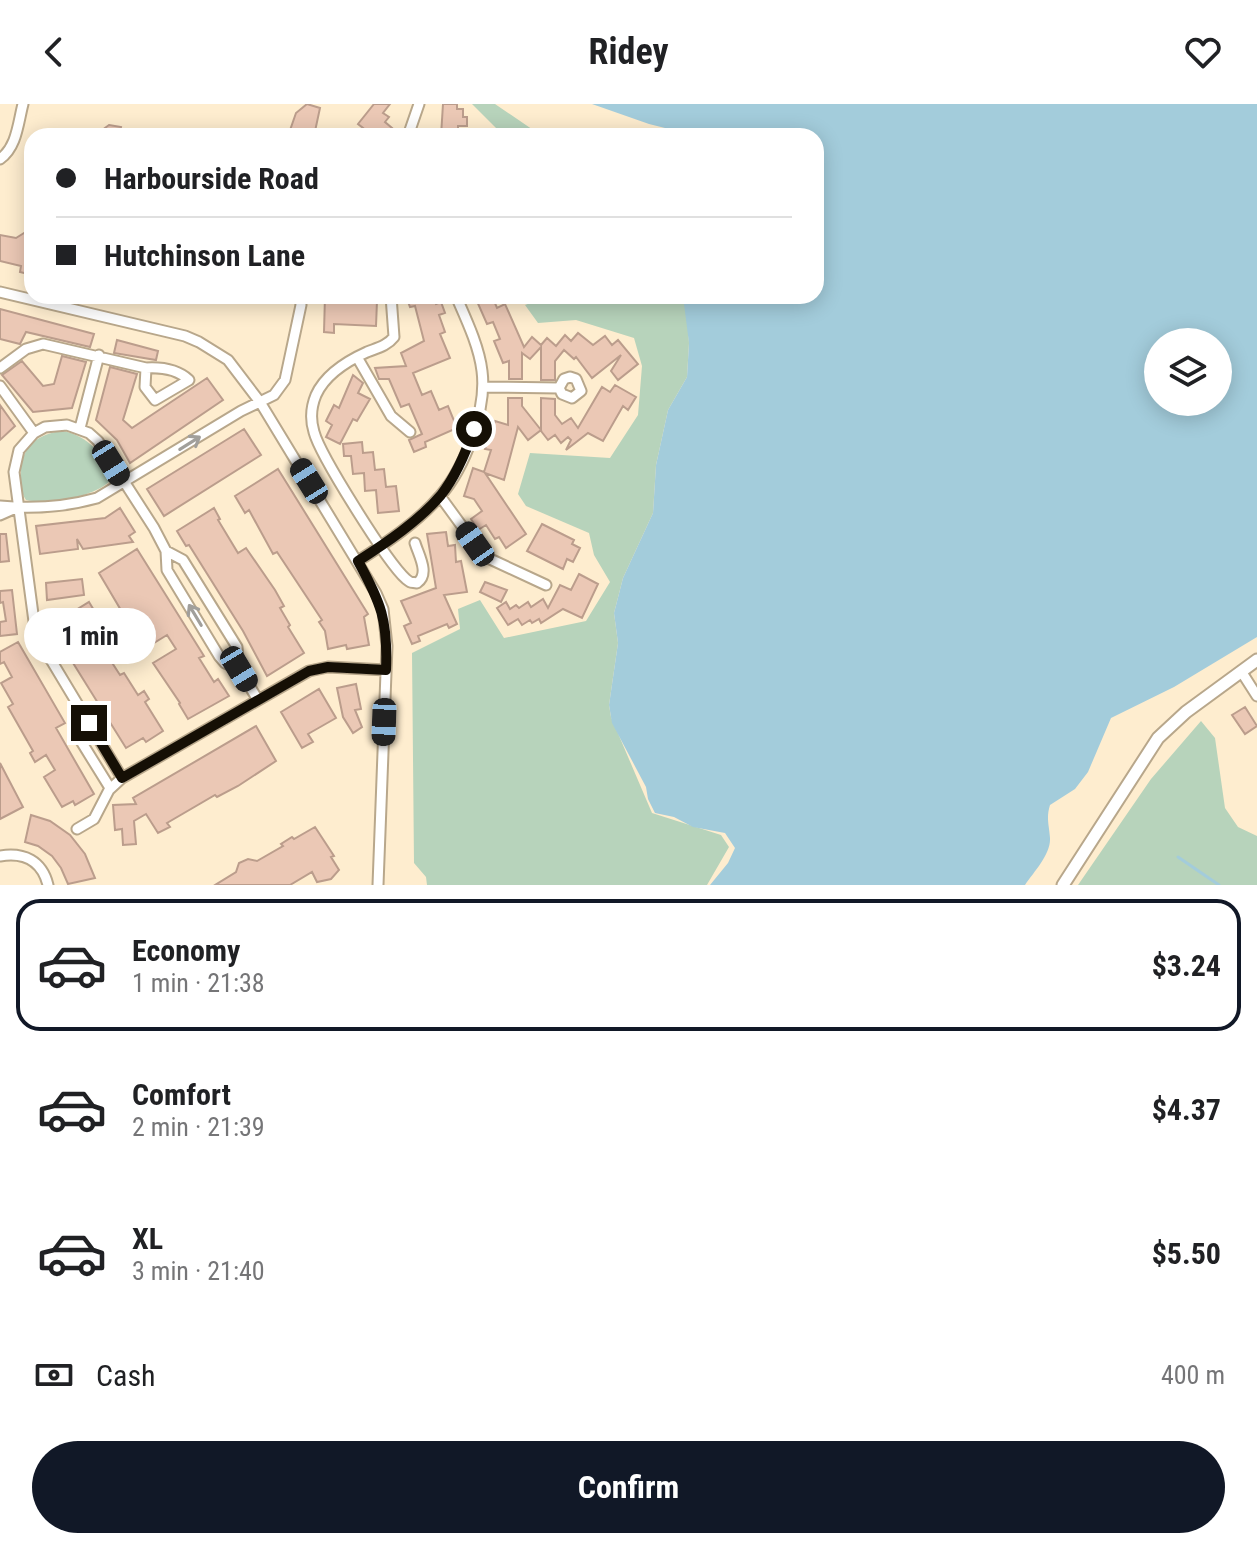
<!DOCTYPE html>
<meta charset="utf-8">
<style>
:root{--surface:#fff;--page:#f6f6f6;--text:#202124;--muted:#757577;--line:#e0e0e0;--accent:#111827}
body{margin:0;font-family:"Roboto Condensed",sans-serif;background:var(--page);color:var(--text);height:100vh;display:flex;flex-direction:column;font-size:30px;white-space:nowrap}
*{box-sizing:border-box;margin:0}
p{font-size:26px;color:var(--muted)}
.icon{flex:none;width:44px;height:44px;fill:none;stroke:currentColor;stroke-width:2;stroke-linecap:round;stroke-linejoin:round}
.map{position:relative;height:781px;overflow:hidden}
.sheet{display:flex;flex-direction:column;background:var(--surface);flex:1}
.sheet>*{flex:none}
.hud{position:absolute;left:24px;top:24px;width:800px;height:176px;border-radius:24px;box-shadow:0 4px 20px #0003;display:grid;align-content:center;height:176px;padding:0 32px;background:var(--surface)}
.buttons{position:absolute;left:1144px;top:224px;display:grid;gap:16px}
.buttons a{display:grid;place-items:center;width:88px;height:88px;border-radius:50%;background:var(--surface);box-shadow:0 4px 20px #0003;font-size:40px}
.end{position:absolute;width:36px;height:36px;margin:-18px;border:10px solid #150f05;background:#fff;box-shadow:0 0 0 4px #fff}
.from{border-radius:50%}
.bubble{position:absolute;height:56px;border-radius:28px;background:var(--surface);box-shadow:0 4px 20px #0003;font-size:26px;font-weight:700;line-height:56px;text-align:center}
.car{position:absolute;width:24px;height:48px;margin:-24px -12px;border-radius:10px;box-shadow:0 0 6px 2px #0007;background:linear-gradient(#222 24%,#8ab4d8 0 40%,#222 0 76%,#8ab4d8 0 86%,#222 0)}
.hud b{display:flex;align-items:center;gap:28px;height:76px;font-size:30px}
.hud b+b{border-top:2px solid var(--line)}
.hud i{width:20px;height:20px;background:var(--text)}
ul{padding:14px 0 0;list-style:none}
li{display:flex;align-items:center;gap:24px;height:132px;margin:0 16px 12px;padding:0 16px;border:4px solid transparent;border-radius:24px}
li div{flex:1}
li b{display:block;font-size:30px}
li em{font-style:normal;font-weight:700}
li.on{border-color:var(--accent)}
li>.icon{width:72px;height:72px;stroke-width:1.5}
.pay{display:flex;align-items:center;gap:20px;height:88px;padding:0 32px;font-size:30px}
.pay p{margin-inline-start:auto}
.cta{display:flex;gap:16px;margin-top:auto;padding:16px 32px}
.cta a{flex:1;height:92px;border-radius:48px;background:var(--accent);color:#fff;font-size:32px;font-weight:700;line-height:92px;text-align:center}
header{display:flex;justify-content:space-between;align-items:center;height:104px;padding:0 32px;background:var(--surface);font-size:36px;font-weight:700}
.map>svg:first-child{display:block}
.green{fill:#b7d3bb}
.water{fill:#a3ccdb;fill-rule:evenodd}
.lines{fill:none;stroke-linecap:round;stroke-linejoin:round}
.stream{stroke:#a3ccdb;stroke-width:3}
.building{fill:#ebc8b5;stroke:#bb9d8c;stroke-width:2}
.minor-casing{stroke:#b8a78b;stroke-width:13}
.tertiary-casing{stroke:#b8a78b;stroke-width:15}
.minor{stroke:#fff;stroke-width:9}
.tertiary{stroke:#fff;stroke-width:11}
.oneway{stroke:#a19f9b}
.route{stroke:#150f05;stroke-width:10}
</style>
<header><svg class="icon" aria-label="back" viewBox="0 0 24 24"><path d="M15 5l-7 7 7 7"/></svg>Ridey<svg class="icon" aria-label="heart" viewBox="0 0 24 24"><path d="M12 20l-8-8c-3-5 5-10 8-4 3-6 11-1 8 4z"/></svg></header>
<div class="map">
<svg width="1257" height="781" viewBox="0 0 1257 781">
<rect width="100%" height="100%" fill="#feedcf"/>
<path class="green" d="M472 0H495L542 32H504Z
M549 192H683L686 195 689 239 687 273 668 306 656 361 653 409 623 474 614 509 618 539 609 601 611 613 652 709 721 731 729 743 707 781H427L426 773 414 759 412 549 460 525 458 505 480 496 504 534 586 517 610 478 594 451 589 429 526 402 518 390 530 349 610 354 638 311 642 262 634 234 576 216 538 219 525 201Z
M63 327C86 331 109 352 110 377 94 393 48 401 26 396 21 389 21 381 21 372 19 345 37 329 63 327Z
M1201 617 1215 634 1225 704 1238 723 1257 732V781H1078L1151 675Z"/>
<path class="water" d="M592 0H1257V533L1174 583 1111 614 1088 668 1075 685 1050 701C1046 714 1049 720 1050 734 1051 750 1034 768 1025 781H710L728 759 735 744 725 729 693 723 674 713 655 709 648 695 646 683 612 619 609 601 618 539 614 509 623 474 653 409 656 361 668 306 687 273 689 239 683 192H816V32H697L649 20ZM1158 238H1218V298H1158Z"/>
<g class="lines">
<path class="stream" d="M1178 753 1219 781"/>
</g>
<path class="building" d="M307 0 320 4 314 32H288L296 9Z
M374 0H390L383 9 389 13 385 18 392 24 386 32 377 27 374 32H356L363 24 358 20Z
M443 0H457V5H463V13H467V22H458V32H441Z
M109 21 121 23 119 32H94Z
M32 124V171L20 168 21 162 0 157V131L16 134Z
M325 192 377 197 376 222 334 220V229L324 228Z
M406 192H437L433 194 436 200 441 198 445 209 439 211 445 228 440 230 450 254 413 269 422 291 431 287 439 306 448 302 457 324 425 338 426 343 414 348 409 336 422 330 409 300 401 303 389 275H379L375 264 406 262 401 249 424 237 415 202 410 203Z
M483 192H492L497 204 505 200 524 243 532 233 541 241 547 234 556 242 565 231 571 237 578 229 593 241 605 232 612 241 618 236 638 260 618 276 611 267 621 251 592 274 576 253 574 255 564 246 555 257V276H541V243L530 255 522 249V275H509V257L503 259 494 237 500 235 493 218 487 220 476 195Z
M0 205 94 230 90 243 26 228 20 240 0 235Z
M117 236 158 247 156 256 114 249Z
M62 252 86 258 72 304 33 308 2 271 22 257 43 282 54 280Z
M110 263 137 270 123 316 132 324 207 274 223 296 130 359 117 336 96 316Z
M353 271 363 279 358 289 370 295 357 317 353 315 340 340 326 333 332 321 326 317 334 301 339 304Z
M615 281 636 293 628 306 623 302 603 337 588 329 566 346 571 336 568 333 561 339 555 331 548 336 541 327V294L555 295V311L562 320 571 314 578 324 602 283 610 288Z
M508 294H522V302L541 326 528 336 518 323 504 376 485 369 526 430 506 444 499 433 495 435 486 421 478 426 471 415 482 407 474 395 464 392 473 364 484 368 491 346 485 345 495 317 508 321Z
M0 301 15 322 0 336Z
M244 325 261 351 164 412 147 385Z
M362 338 363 349 373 348 375 366 384 365 386 383 396 382 399 407 378 409 376 386 365 387 364 369 353 370 351 352H344L343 340Z
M278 365 368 510 364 513 369 541 347 545 346 541 328 545 325 527 319 518 322 516 277 448 273 450 249 406 245 409 235 392Z
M120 404 135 428 129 432 133 438 83 445 77 435 78 445 40 450 36 422 105 414Z
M214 404 220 415 218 416 238 449 246 444 275 486 284 502 280 504 290 521 288 523 304 549 267 572 243 527 189 441 186 442 177 427Z
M542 420 574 436 572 440 580 444 573 458 567 455 563 465 527 447Z
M446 428 448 442 455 441 456 458 461 457 467 488 444 491 457 520 449 524 447 520 418 532 420 537 412 540 404 522 411 519 401 497 436 484 427 430Z
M0 430H6L9 457 0 458Z
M137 445 204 552 199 554 214 578 218 575 229 592 188 615 179 600 180 599 153 559 176 545 167 531 144 545 99 469Z
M579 470 598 480 582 514 563 505 541 519 539 515 532 519 530 516 522 521 518 515 508 521 497 504 506 498 510 505 516 501 519 504 528 498 531 503 543 495 548 504 560 481 571 486Z
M82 475 84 491 47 496 46 479Z
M485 478 507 486 501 498 480 488Z
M12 486 17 530 0 532V518L6 517 3 498 0 499V487Z
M89 498 121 551 111 557 120 571 124 569 138 591 144 587 149 595 145 598 163 627 146 638 143 634 126 644 50 522Z
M18 538 65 619 56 624 94 690 75 701 73 697 62 703 44 673 55 666 46 651 35 658 30 649 33 647 8 603 13 600 1 579 12 573 4 558 0 560V548Z
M356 580 361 605 355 606 362 623 353 629 343 613 337 584Z
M319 585 336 614 308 630 313 638 302 644 281 608Z
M1245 603 1257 622 1245 630 1232 611Z
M256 622 276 657 238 682 217 693 215 691 167 719 170 723 158 729 146 710 134 717 136 740 123 741 122 725 115 726 113 701 136 700 133 694Z
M0 659 23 703 0 715Z
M31 711 50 717 70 731 85 750 95 774 68 780 61 764 52 752 38 742 25 738Z
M315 723 334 752 331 753 339 766 331 775 317 778 312 768 290 781H215L236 768 239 759 248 755 257 757 283 742 281 740 292 733 294 735Z"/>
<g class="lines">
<g class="minor-casing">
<path id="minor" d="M408 32 419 0
M0 55C17 43 18 19 23 0
M0 188 185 232 199 238 228 256 260 298 376 489 383 505 387 542 378 781
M391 192 394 233C387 242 377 244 367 248 347 257 325 271 316 291 311 303 310 315 314 328 320 351 387 458 406 475 411 479 410 478 417 479 430 470 419 452 415 439
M357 253 391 312 410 328
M0 264 26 245 43 240 146 264C162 263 177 265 189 276L155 296 145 283 146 264
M0 282 34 329
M483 283 559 284 562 290 572 294 581 287 576 275 570 273 564 275 559 284
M80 324 99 251
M440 392 475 440 490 455 546 481
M0 402C32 405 65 403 97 394L241 307 274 291 285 276 301 201 300 192
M0 411 18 403
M166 447 183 456 237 543 239 565 258 596
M358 457C386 439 418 418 440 392 465 364 487 305 482 267 479 242 466 215 456 192
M1241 567 1257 592
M89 619 80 626 79 634 110 684
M122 674 39 536 35 525 14 368 19 346 34 329 45 323 67 321 89 329 98 337 154 424 166 447 167 466 219 552 225 559 239 565
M77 725 94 715 109 686 122 674 309 567 328 563 386 566
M0 752C24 748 42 757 48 781"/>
</g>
<g class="tertiary-casing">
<path id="tertiary" d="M1063 781 1158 634 1186 608 1257 556"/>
</g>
<use href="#minor" class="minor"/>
<use href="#tertiary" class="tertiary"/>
</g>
<defs><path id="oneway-shaft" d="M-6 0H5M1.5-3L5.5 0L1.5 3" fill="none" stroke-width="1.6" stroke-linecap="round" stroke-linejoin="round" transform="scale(2)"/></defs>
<g class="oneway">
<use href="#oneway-shaft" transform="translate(190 339) rotate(-32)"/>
<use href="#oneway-shaft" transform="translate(195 511) rotate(-121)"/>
</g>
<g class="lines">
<path class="route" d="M89 619 122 674 309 567 328 563 386 566C388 516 381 499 358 457 386 439 419 417 441 391 456 372 466 348 474 325"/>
</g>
</svg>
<div class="buttons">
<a><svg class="icon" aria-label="layers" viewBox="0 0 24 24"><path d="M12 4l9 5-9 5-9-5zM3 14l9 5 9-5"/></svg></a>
</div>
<i class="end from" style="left:474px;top:325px"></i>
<i class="end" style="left:89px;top:619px"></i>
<div class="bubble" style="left:24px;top:504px;width:132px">1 min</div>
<i class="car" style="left:111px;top:359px;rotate:148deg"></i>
<i class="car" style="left:309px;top:377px;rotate:328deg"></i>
<i class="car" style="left:475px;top:440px;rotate:325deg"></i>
<i class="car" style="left:239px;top:565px;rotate:149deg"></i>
<i class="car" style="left:384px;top:618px;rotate:182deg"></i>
<div class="hud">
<b><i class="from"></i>Harbourside Road</b>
<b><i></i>Hutchinson Lane</b>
</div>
</div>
<section class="sheet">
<ul>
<li class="on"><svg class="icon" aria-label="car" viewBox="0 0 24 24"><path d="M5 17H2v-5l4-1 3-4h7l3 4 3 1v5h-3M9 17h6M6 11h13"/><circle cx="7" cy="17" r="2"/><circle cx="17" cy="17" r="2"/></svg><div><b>Economy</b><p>1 min · 21:38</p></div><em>$3.24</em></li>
<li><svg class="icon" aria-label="car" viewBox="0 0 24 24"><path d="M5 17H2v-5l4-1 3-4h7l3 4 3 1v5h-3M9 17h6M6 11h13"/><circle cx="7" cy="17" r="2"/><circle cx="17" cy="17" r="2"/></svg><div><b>Comfort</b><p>2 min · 21:39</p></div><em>$4.37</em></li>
<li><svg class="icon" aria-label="car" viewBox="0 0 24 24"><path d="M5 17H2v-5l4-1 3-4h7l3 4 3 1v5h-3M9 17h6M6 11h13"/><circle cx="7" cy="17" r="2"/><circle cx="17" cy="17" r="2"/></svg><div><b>XL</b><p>3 min · 21:40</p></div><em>$5.50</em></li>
</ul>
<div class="pay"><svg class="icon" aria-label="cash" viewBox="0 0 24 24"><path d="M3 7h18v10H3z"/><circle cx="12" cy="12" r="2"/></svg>Cash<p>400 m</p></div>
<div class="cta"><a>Confirm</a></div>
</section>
